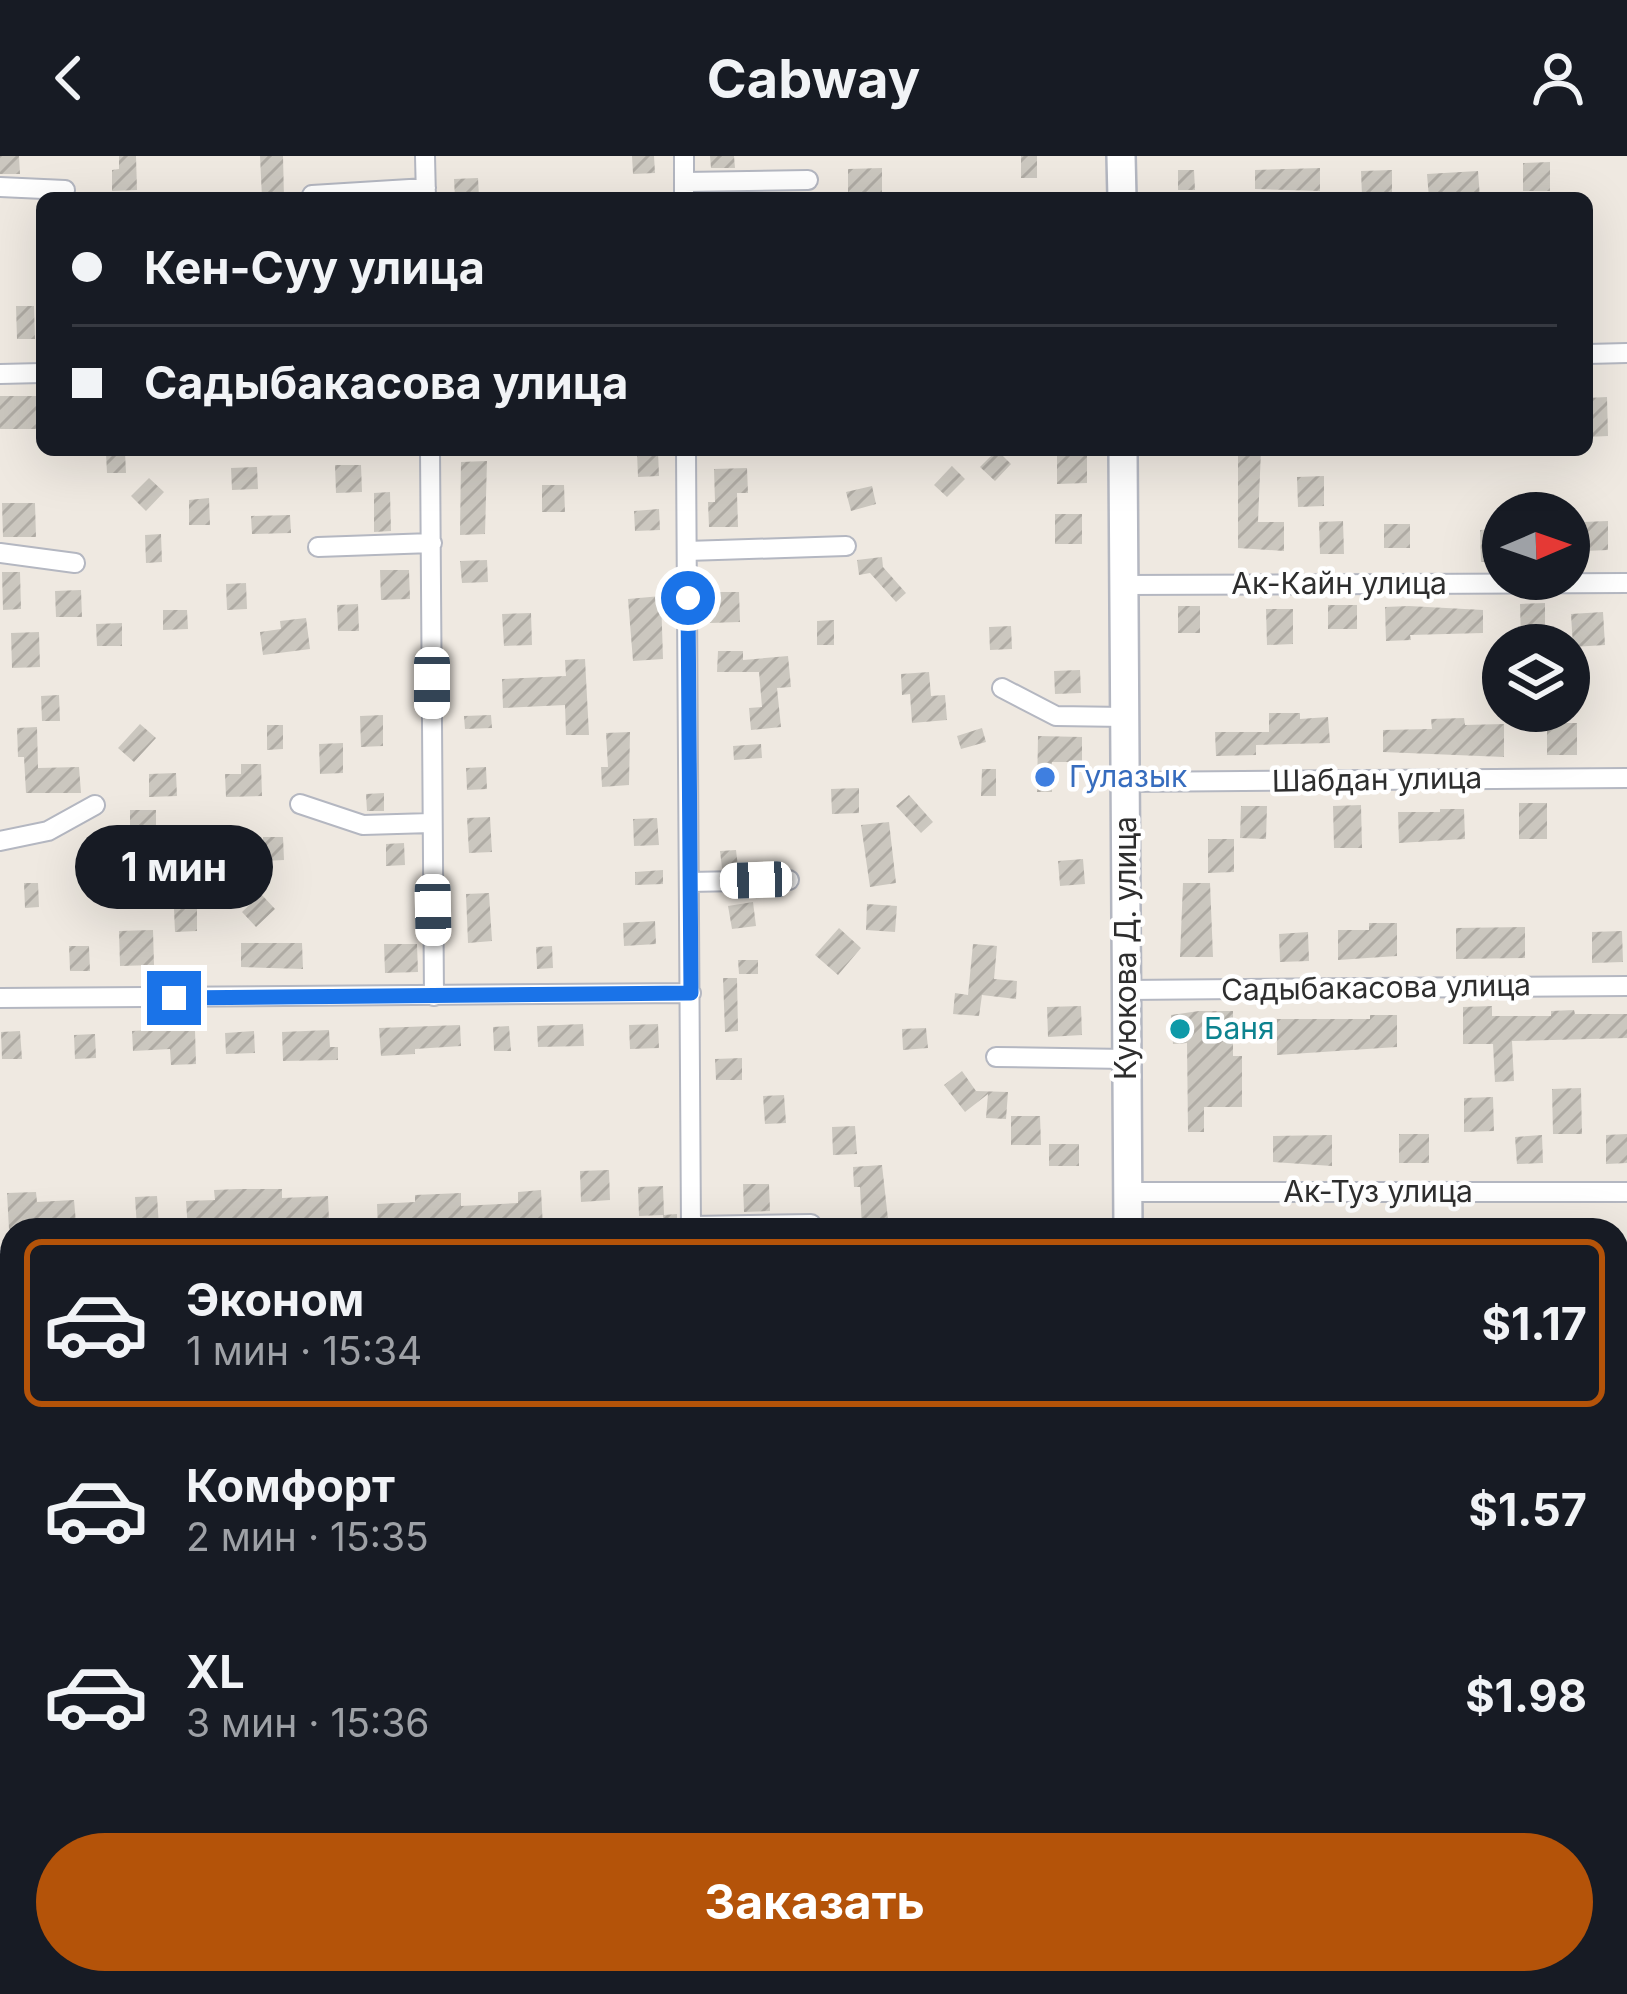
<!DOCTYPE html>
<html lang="ru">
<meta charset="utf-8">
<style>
:root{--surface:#171b24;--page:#20242c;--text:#f1f3f6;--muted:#9ea1a6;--line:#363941;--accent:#b45309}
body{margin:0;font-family:Inter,sans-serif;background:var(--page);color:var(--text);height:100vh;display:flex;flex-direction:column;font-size:45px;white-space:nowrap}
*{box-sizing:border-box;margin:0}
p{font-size:39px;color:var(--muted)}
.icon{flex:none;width:66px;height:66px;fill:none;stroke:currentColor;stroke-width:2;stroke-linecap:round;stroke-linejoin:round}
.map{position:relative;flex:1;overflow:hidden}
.sheet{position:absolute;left:0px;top:1062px;width:1629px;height:777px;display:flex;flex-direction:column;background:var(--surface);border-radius:36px 36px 0 0;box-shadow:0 12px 48px #0002}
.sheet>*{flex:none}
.banner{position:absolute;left:36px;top:36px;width:1557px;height:264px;border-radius:18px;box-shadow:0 12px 48px #0002;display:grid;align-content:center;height:264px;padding:0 36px;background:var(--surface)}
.needle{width:78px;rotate:88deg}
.controls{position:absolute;left:1482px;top:336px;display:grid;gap:24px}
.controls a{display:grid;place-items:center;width:108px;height:108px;border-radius:50%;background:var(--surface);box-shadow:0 12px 48px #0002;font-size:60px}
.end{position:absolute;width:54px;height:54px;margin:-27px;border:15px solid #1a73e8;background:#fff;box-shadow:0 0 0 6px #fff}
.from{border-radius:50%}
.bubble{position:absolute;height:84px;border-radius:42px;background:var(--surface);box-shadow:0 12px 48px #0002;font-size:39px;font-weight:700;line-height:84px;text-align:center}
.car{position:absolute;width:36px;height:72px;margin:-36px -18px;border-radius:15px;box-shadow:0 0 9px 3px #0007;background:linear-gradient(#fff 24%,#345 0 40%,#fff 0 76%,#345 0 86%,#fff 0)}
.banner b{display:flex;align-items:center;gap:42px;height:114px;font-size:45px}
.banner b+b{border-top:3px solid var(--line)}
.banner i{width:30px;height:30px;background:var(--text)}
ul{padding:21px 0 0;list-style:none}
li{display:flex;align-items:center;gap:36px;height:168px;margin:0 24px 18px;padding:0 12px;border:6px solid transparent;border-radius:18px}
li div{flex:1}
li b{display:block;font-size:45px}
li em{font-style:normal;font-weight:700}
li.selected{border-color:var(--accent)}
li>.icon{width:108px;height:108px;stroke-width:1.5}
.button{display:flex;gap:24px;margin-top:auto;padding:24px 36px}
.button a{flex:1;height:138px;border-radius:72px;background:var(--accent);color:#fff;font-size:48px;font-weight:700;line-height:138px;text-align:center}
header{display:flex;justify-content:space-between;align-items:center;height:156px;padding:0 36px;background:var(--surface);font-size:54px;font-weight:700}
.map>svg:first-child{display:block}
.building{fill:url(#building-hatch)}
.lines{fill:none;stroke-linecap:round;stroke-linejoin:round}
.street-casing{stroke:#b4b7c1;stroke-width:22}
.secondary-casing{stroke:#b4b7c1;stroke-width:32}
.path{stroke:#c9c9c9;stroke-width:3;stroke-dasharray:9 6;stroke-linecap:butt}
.street{stroke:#fff;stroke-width:18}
.secondary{stroke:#fff;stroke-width:27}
.route{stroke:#1a73e8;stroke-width:15}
.shop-dot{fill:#3f7fe0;stroke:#fff;stroke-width:4.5}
.culture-dot{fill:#0f9aa8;stroke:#fff;stroke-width:4.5}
.labels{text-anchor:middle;stroke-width:9;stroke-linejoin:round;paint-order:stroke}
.street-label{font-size:30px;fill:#2e2e2e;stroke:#fff}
.shop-label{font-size:30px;fill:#366cbe;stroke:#fff;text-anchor:start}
.culture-label{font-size:30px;fill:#0d838f;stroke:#fff;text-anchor:start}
</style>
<header><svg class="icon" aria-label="back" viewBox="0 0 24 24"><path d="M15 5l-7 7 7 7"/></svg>Cabway<svg class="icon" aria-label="person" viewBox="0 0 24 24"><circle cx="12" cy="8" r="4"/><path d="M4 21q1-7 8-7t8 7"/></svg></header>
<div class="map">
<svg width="1627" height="1838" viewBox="0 0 1627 1838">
<defs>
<pattern id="building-hatch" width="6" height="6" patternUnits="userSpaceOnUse" patternTransform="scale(3)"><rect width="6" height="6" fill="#cbc7bf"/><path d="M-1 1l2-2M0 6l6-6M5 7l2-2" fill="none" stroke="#afaba4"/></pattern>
</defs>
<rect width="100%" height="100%" fill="#efe9e1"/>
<path class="building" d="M0 0H19L20 18H0Z
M119 0H136L137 34 112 35V14L119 13Z
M260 0H283L284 42H262Z
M632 0H654L655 17 633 18Z
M710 0H734L735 12H711Z
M1021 0H1037V22H1021Z
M1550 6V35H1523V7Z
M882 12V40H848V13Z
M1320 12V35L1255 33V14Z
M1178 14H1194L1195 34H1178Z
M1392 14V39L1362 40 1361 15Z
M1478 15 1480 42H1429L1427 18Z
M478 22 479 41 455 42 454 23Z
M16 150H34L35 183H17Z
M0 240H42V273H0Z
M1607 241 1608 280 1587 281V242Z
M997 294 1011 308 995 325 980 311Z
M1238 294H1261L1258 366H1284V395L1238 392Z
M658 295 659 320 638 321 637 296Z
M125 296 126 317H107L106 297Z
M1057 300H1087V327L1057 328Z
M487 305 485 378 460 379 461 306Z
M335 309H361L362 336 336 337Z
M952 310 965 323 947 341 934 329Z
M257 311 258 333 232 334 231 312Z
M747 312 748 337H737L738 371H709L708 346H715L714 313Z
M1324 320V350L1298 351 1297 321Z
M149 322 164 336 146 355 131 340Z
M542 329H564L565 356H542Z
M872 330 876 348 851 355 846 336Z
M390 336 391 375 374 376V337Z
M209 342 210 369H189V344Z
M2 347H35L36 381H3Z
M659 353 660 374 635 375 634 355Z
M1055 358H1082V388H1055Z
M290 359 291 377 252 378 251 360Z
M1343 365 1344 398H1320L1319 366Z
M1608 365V394L1584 395 1583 366Z
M1384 368H1410V392H1384Z
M1503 373V405L1481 406 1480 374Z
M161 378 162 406 146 407 145 379Z
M882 401 883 411 906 437 896 446 870 417 859 419 857 404Z
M487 404 488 426 462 427 460 405Z
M380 414H409L410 443 381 444Z
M2 416H20L21 453 3 454Z
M246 427 247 453 227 454 226 428Z
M81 434 82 461H56L55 435Z
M709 436H739L740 466 710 467Z
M661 440 663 503 633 505 628 443Z
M1545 447V483L1521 484 1520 448Z
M358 448 359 475H338L337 449Z
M1328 449H1357V473H1328Z
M1178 450H1200V477H1178Z
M1409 450 1483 454V477L1410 479 1411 484 1386 485 1385 451Z
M1266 453H1293V488L1267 489Z
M163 454H187L188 473 163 474Z
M1603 456 1605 489 1573 491 1571 458Z
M531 457 532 489 504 490 502 458Z
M306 462 310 493 263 499 260 476 281 473 280 465Z
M834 464V489H817V465Z
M122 467V490H97L96 468Z
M1011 470 1012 493 990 494 989 471Z
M39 476 40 511 12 512 11 477Z
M718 495H743V504L788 500 791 531 777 532 781 571 751 574 749 552 762 551 759 516H717Z
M585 503 589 579H566L565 549 503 552 502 523 566 520 565 504Z
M1080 514 1081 537 1055 538 1054 515Z
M929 516 931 540 945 539 947 564 912 567 910 538 902 539 901 518Z
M59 539 60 565H42L41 540Z
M1269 557H1300V563L1328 561 1330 587 1256 589V599L1216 600 1215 576H1269Z
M383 559V590L361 591 360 560Z
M491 559 492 572 465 573 464 560Z
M1464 562 1465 569 1504 568V601L1383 596V574L1432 573 1431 563Z
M1547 567H1577V599H1547Z
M140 568 156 582 134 606 118 592Z
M267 569H283V593L267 594Z
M37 571 38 612 79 611 81 637H26L24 601H18L17 572Z
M982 572 986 586 961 593 957 580Z
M630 576 629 629 602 631 601 611H608L606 577Z
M1038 580 1082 581V606H1052V636H1037Z
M343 587V617L320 618 319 588Z
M761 588 762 602 734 604 733 590Z
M241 608H261L262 640 226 641 225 618H241Z
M486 611 487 633 467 634 466 612Z
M982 613H996V640H981Z
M176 617 177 640 149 641V618Z
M859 632V657L832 658 831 633Z
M384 637V655H367L366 638Z
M909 639 933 666 921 677 896 650Z
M1519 647H1547V683H1519Z
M1361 649 1362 692H1334L1333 650Z
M1241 650H1267L1266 683 1240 682Z
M1440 653H1464L1465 683 1399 687 1398 656H1440Z
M130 654H156V676L130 677Z
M490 661 492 696 469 697 467 662Z
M657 662 659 689 634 690 633 663Z
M889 666 896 727 870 731 861 669Z
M263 681H283L284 704 263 705Z
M1208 683H1234V716L1208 717Z
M404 687 405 709 386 710V688Z
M736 694 738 711 722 712 720 695Z
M1083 703 1085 728 1060 730 1058 705Z
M663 714V728L635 729V716Z
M24 727H38L39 751 25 752Z
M1183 727H1210L1213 801H1180Z
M489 737 492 785 468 787 466 738Z
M261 738 275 753 256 771 242 756Z
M753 746 756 770 732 773 728 750Z
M867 748 897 750 895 776 866 774Z
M197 752V775L175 776 174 753Z
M655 765 656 788 624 790 623 767Z
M1369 767H1397V800L1338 804V774H1369Z
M1525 771V802L1456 803V772Z
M839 772 861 792 838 819 815 799Z
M153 774 154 809 120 810 119 775Z
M1622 775 1623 806 1592 807V776Z
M1308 776 1309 805 1280 806 1279 778Z
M241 787H302L303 813 241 811Z
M384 788H417L418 816 385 817Z
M973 788 997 790 994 823 1017 825 1016 843 982 839 979 860 953 858 955 837 968 839Z
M69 790H89L90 815H70Z
M552 790 553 812 537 813 536 791Z
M738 804H758V818H739Z
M723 822H737L738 875 725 876Z
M1081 850 1082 879 1048 881 1047 851Z
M1492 850V860H1551V855L1574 854 1575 858H1627V882L1512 885 1514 925 1495 926 1493 888H1463V851Z
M1199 855H1233V900H1242V951H1204V976H1188L1187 887 1173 888 1171 859Z
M1370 859H1397V891L1277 899V863H1370Z
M583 868 584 890 538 891 537 870Z
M658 868 659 892 630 893 629 869Z
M460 869 461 890 415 893V898L381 900 379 872Z
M509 870 511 895H494L493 871Z
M926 872 928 892 903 894 902 873Z
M149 874H195L196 908 171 909 170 893 133 895 132 875Z
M329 874 330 891H338V904L283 905 282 876Z
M20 875 22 903H2L1 876Z
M254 875 255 897 226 898 225 877Z
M95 878 96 902 75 903 74 879Z
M742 902V924H716L715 903Z
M962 915 976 935 1008 936 1006 963 986 962 988 938 965 956 944 929Z
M1581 932 1582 978H1553L1552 933Z
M784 939 786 967 765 968 763 940Z
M1493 941 1494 975 1464 976V942Z
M1011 960H1040L1041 989H1011Z
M855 970 857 998 833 999 832 971Z
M1399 978H1429V1007H1399Z
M1627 978V1007L1606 1008V979Z
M1332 979V1010L1273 1006V980Z
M1542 979 1543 1007 1517 1008 1515 981Z
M1049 988H1079V1010H1049Z
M882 1009 889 1072 862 1073 860 1031H854L853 1011Z
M609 1014 610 1044 581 1046 580 1015Z
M743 1028H769L770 1055 744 1056Z
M663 1030 664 1059 677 1058V1074H664L663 1059 639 1060 638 1031Z
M239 1033H282V1042L328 1040 329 1065 208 1066 209 1074H188L186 1045 215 1044 214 1034Z
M541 1034 543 1072 519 1073V1069L378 1074 377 1048 415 1046V1039L461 1037V1050L518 1047V1036Z
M36 1036 37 1046 74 1044 76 1067 9 1073 7 1037Z
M157 1040 159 1071 137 1072 135 1041Z"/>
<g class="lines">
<g class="street-casing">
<path id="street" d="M425 0 426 42
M684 0V42
M684 26 808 24
M0 31 65 34
M312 39 426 32
M1587 198 1627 197
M0 218 42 217
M430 294 434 840
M686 294 691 1074
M318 391 432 387
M687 395 846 390
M0 397 75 407
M1123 429 1627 427
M1002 532 1056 560 1125 561
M1127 626 1627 622
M300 648 363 669 431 667
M0 685 48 675 95 649
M690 726 789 724
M1125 834 1627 830
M0 842 691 837
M996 901 1126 903
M1128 1036H1627
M691 1070 811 1068
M0 1105H12
M1617 1246H1627
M0 1667H12
M1617 1706H1627
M133 1827V1838
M604 1827V1838
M858 1827V1838"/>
</g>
<g class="secondary-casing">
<path id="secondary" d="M1121 0 1122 42
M1123 294 1128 1074
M1617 1465H1627
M0 1492H12
M1139 1827V1838"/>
</g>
<path class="path" d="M1617 1429 1627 1428
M0 1456 12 1455
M1617 1500H1627
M0 1532H12"/>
<use href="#street" class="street"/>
<use href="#secondary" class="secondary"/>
</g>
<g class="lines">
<path class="route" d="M174 842 691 837 688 442"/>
</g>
<circle class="shop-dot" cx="1045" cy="621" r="12"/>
<circle class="culture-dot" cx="1180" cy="873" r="12"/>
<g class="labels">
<g class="street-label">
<text x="1339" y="438">Ак-Кайн улица</text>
<text transform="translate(1377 624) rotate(-1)" y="10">Шабдан улица</text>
<text transform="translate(1126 792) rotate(-90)" y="10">Куюкова Д. улица</text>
<text transform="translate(1376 832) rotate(-1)" y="10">Садыбакасова улица</text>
<text x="1378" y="1046">Ак-Туз улица</text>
</g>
<g class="shop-label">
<text x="1069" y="631">Гулазык</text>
</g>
<g class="culture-label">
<text x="1204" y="883">Баня</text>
</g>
</g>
</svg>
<div class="controls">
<a><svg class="needle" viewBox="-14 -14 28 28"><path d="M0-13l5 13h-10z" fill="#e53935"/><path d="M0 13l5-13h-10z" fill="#9ea1a6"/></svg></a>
<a><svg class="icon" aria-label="layers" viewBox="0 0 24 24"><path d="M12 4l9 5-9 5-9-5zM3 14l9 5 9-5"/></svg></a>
</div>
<i class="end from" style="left:688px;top:442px"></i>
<i class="end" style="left:174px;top:842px"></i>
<div class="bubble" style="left:75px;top:669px;width:198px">1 мин</div>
<i class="car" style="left:432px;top:527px;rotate:180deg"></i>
<i class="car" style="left:756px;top:724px;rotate:268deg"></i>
<i class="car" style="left:433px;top:754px;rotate:179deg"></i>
<div class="banner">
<b><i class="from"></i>Кен-Суу улица</b>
<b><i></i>Садыбакасова улица</b>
</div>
<section class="sheet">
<ul>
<li class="selected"><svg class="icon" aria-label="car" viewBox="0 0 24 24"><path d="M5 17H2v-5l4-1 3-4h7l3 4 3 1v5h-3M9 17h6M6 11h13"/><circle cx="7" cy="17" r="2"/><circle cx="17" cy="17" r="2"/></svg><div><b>Эконом</b><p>1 мин · 15:34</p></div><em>$1.17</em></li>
<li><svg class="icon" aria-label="car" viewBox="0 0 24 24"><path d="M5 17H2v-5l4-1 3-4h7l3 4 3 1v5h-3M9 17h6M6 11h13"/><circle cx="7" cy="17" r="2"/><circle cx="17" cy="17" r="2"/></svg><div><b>Комфорт</b><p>2 мин · 15:35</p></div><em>$1.57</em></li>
<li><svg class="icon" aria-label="car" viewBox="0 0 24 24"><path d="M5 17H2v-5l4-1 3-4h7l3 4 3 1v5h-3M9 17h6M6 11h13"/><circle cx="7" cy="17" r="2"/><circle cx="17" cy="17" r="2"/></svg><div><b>XL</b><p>3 мин · 15:36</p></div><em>$1.98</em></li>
</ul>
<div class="button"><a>Заказать</a></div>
</section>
</div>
